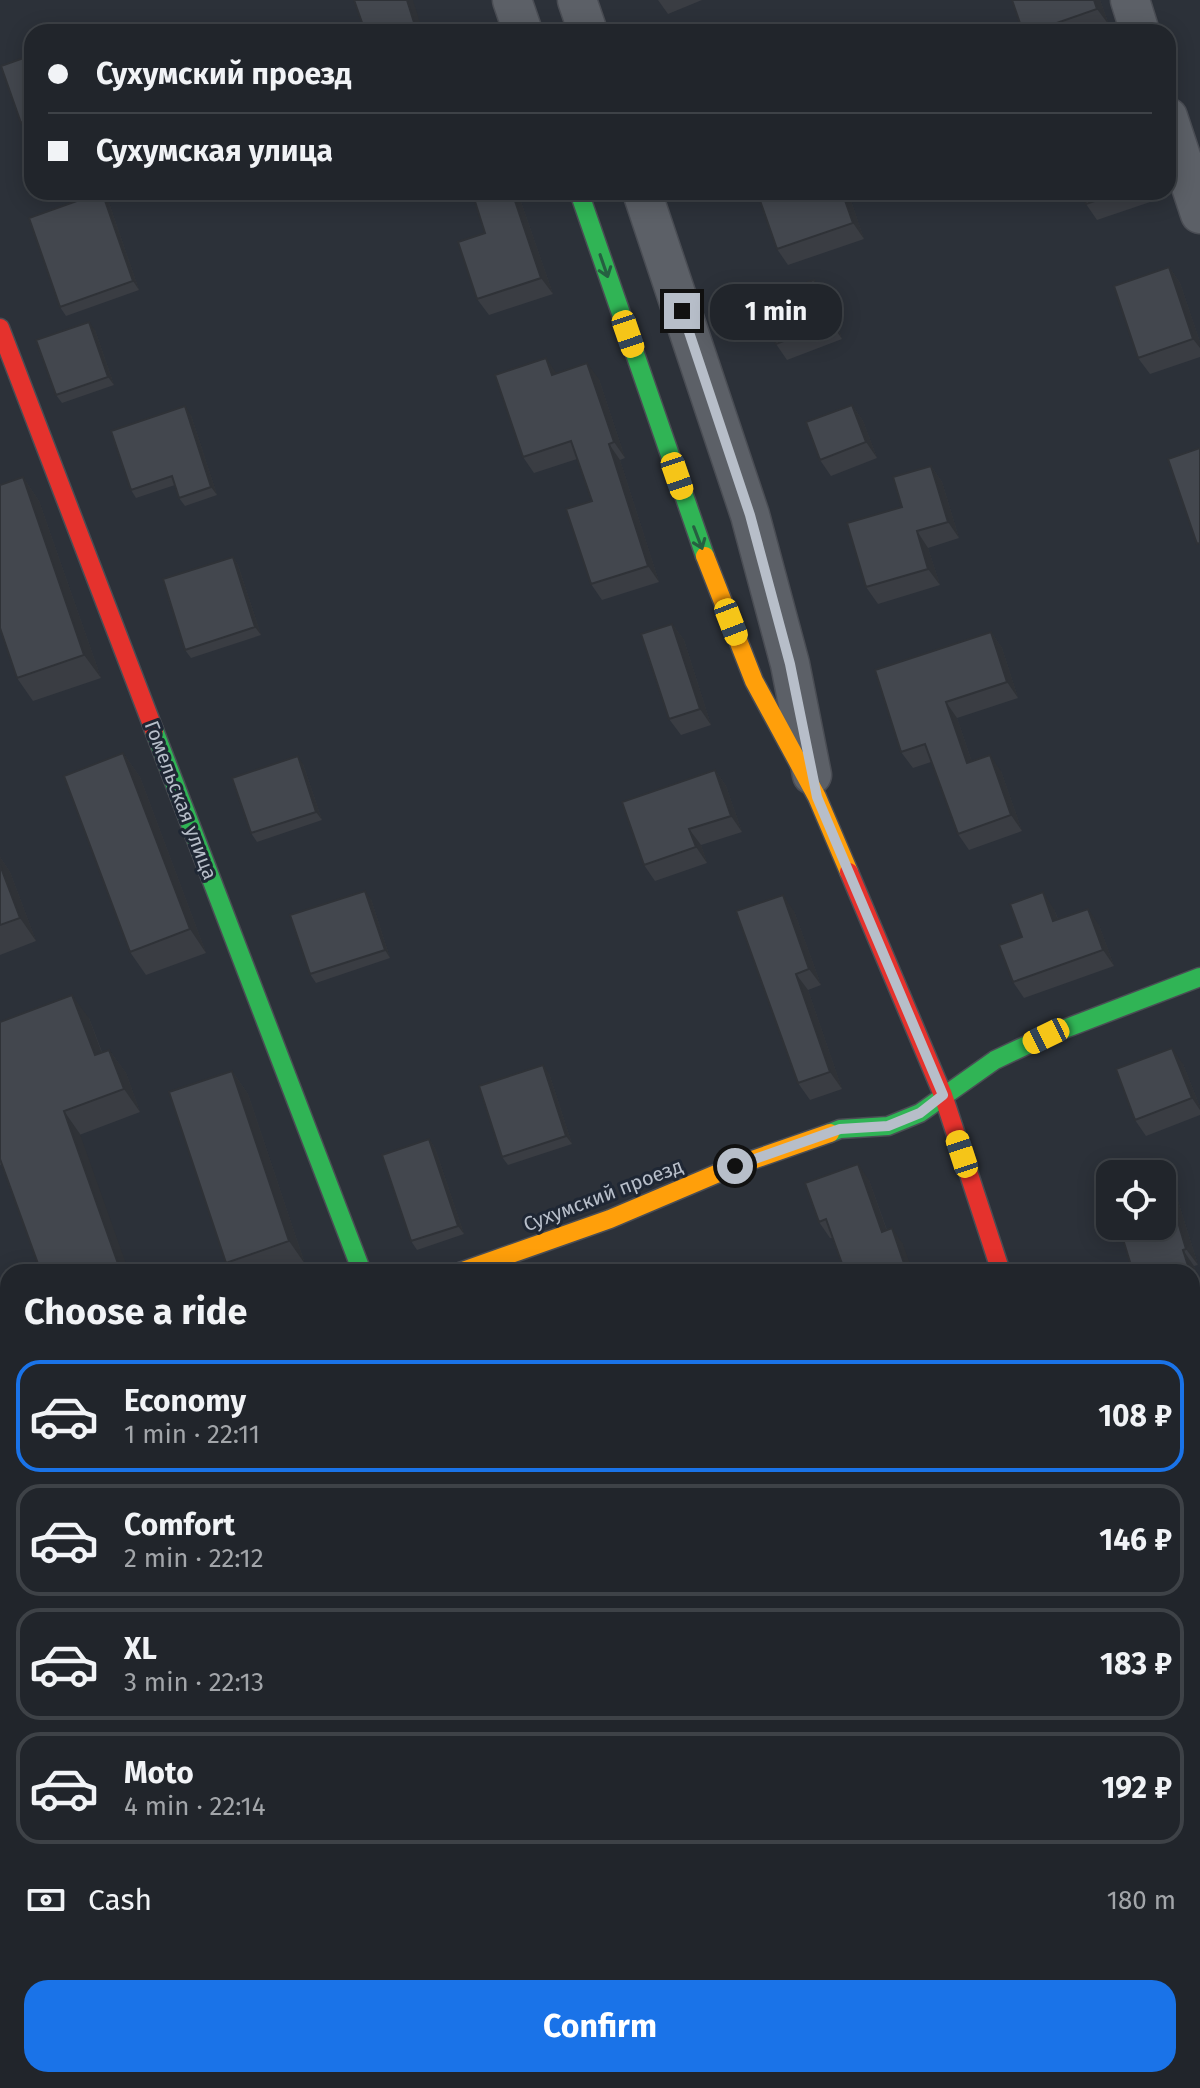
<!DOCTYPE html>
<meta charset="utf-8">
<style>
:root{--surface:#21252b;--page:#292d33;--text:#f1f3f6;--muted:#a2a5a9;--line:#3e4247;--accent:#1a73e8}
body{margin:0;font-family:"Fira Sans",sans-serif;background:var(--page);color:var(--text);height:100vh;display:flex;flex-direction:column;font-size:30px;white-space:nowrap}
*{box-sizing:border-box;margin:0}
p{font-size:26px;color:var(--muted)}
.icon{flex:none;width:44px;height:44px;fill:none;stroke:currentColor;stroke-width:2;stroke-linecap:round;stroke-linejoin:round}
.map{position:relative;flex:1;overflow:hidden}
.sheet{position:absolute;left:0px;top:1264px;width:1200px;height:824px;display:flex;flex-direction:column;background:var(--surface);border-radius:24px 24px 0 0;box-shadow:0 4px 20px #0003,0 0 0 2px var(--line)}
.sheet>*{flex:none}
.hud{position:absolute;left:24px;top:24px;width:1152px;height:176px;border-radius:24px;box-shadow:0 4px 20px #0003,0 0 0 2px var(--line);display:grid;align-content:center;height:176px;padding:0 24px;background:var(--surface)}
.buttons{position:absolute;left:1096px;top:1160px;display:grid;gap:16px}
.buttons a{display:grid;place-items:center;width:80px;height:80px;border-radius:16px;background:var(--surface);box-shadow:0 4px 20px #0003,0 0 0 2px var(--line);font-size:40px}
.end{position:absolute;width:36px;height:36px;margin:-18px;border:10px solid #b7bec9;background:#111;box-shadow:0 0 0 4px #111}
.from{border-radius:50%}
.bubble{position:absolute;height:56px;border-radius:24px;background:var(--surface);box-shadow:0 4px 20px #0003,0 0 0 2px var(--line);font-size:26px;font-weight:700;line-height:56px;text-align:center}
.car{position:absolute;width:24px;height:48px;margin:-24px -12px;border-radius:10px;box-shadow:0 0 6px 2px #0007;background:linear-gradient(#f5c518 24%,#345 0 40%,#f5c518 0 76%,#345 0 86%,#f5c518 0)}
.hud b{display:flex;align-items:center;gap:28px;height:76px;font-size:30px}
.hud b+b{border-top:2px solid var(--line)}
.hud i{width:20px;height:20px;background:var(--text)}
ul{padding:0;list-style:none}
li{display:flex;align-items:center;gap:24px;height:112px;margin:0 16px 12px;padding:0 8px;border:4px solid var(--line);border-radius:24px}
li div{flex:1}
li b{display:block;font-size:30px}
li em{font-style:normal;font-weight:700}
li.selected{border-color:var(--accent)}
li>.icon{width:72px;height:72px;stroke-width:1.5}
h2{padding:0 24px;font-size:36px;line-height:96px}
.pay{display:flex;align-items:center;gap:20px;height:88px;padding:0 24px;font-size:30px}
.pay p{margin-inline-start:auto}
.button{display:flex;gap:16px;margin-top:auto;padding:16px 24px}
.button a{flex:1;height:92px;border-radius:24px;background:var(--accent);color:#fff;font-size:32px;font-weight:700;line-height:92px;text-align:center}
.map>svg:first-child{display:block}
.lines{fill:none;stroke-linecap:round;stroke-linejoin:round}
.street-casing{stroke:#4a4d54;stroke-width:41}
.fast-casing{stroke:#4a4d54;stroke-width:21}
.slow-casing{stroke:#4a4d54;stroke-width:21}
.jam-casing{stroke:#4a4d54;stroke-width:21}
.street{stroke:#5c6067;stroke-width:38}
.fast{stroke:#30b455;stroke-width:18}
.slow{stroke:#ff9f0a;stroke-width:18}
.jam{stroke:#e5322d;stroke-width:18}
.wall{fill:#3a3d43}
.shaded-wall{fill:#2f3237}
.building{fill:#43474e;stroke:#2f3237;stroke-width:2}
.oneway{stroke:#265f41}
.route{stroke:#b7bec9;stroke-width:10}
.labels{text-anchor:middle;stroke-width:6;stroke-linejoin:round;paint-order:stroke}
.street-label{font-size:20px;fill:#b7bec9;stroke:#1f2734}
</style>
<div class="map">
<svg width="1200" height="2088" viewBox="0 0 1200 2088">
<rect width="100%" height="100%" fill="#2c3139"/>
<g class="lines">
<g class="street-casing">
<path id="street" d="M512 0 523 32
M577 0 588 32
M1130 0 1140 32
M1168 117 1200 214
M642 192 750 515 790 664 812 775
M1192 1854 1200 1878
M605 2080 607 2088"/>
</g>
<g class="fast-casing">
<path id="fast" d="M579 192 705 556
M154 730 362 1272
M830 1133 840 1129 888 1126 920 1113 995 1060 1046 1036 1200 977"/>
</g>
<g class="slow-casing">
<path id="slow" d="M705 556 754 681 817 797 849 872
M460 1272 610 1219 735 1166 830 1133"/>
</g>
<g class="jam-casing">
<path id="jam" d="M0 328 154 730
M849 872 943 1095 1001 1272"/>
</g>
<use href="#street" class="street"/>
<use href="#fast" class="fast"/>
<use href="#slow" class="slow"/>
<use href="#jam" class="jam"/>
</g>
<path class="wall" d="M658 0H702L668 14Z
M1100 0 1109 25 1090 32H1023Z
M32 55V129L27 131 21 123Z
M102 192 108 200 139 290 66 316 60 307Z
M472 192H520L521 195 519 196 553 294 489 315 477 299 485 233Z
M757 192H858L849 195 864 239 788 265 777 249Z
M1082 192H1157L1159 199 1097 220 1086 204Z
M1169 267 1180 283 1200 342V357L1150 374 1138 358Z
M826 296 842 339 787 360 776 344Z
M95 330 114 385 62 403 56 395Z
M557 373 599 379 625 458 620 460 659 582 602 600 591 584 592 501 577 459 534 473 523 457Z
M852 405 863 421 877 458 831 476 820 460Z
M191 415 217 495 185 506 179 498 175 485 136 498 131 490Z
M931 466 942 482 959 538 928 548 940 585 878 604 866 587Z
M23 477 39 501 101 678 33 701 17 678Z
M233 557 238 565 261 635 191 658 185 650Z
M672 624 684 640 711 725 681 735 669 719Z
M991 632 1002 648 1018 698 957 718 972 762 1001 771 1022 831 969 850 958 834 931 762 913 768 901 752Z
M123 753 140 777 206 953 146 975 130 952Z
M303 764 322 820 257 842 251 833Z
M715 770 726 786 742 832 701 845 707 863 655 881 644 865Z
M0 857 10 872 36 941 0 955Z
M371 899 390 958 316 983 310 974Z
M1054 909 1058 919 1099 925 1114 966 1024 998 1013 982 1022 937Z
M794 911 821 985 808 990 842 1089 810 1100 798 1083Z
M89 1018 102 1052 109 1050 126 1073 140 1112 0 1165V1022Z
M1183 1064 1200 1107V1115L1146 1136 1135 1120Z
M232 1071 248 1094 305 1264 283 1272H233L226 1263Z
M549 1073 572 1144 508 1165 502 1157Z
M429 1139 435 1148 464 1234 417 1250 411 1241Z
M869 1180 887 1230 903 1244 830 1238 819 1222Z
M1178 1201 1198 1265 1194 1266 1200 1284V1390L1192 1393V1272H1133Z
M8 1320V1408L0 1411V1323Z
M8 1508V1826L0 1829V1511Z
M8 1944V2080H21L0 2088V1947Z
M464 2080H557L560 2088H467Z"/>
<path class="shaded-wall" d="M407 0H413L423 32H417Z
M1094 0H1100L1109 25 1097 9Z
M102 192 108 200 139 290 133 281Z
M512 192H516L519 196 553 294 541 278Z
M842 192H847L849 195 864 239 853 223Z
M1169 267 1180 283 1200 342V348L1193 339Z
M814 280 826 296 842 339 831 323Z
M89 322 95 330 114 385 108 377Z
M546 358 557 374 552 375Z
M587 363 599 379 625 458 614 442Z
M852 405 863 421 877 458 866 442Z
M185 406 191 415 217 495 211 487Z
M609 444 620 460 659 582 648 566Z
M931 466 942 482 959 538 948 522Z
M23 477 39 501 101 678 84 655Z
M917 531 928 548 940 585 928 569Z
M233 557 238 565 261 635 255 627Z
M672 624 684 640 711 725 700 709Z
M991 632 1002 648 1018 698 1007 682Z
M946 702 957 718 978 780 967 763Z
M123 753 140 777 206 953 190 929Z
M990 755 1001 771 1022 831 1011 815Z
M298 756 303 764 322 820 316 812Z
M715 770 726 786 742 832 731 816Z
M689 829 701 845 707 863 696 847Z
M0 857 10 872 36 941 20 918 0 865Z
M365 891 371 899 390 958 385 950Z
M1043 892 1054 909 1064 937 1053 921Z
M783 895 794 911 821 985 809 969Z
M1088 909 1099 925 1114 966 1103 950Z
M796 974 808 990 842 1089 830 1072Z
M72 995 89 1018 111 1078 95 1055Z
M1172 1048 1183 1064 1200 1107V1110L1192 1098Z
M109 1050 126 1073 140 1112 124 1089Z
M543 1065 549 1073 572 1144 566 1136Z
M232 1071 248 1094 305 1264 289 1241Z
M64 1111 80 1134 129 1272H121Z
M429 1139 435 1148 464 1234 458 1226Z
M858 1164 869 1180 893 1248 882 1232Z
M1167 1185 1178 1201 1198 1265 1186 1249Z
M892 1228 903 1244 913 1272H907Z
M1183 1250 1194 1266 1200 1284V1301L1192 1278V1272H1190Z
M554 2080H557L560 2088H556Z
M728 2080H731L734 2088H731Z
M1163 2080H1169L1172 2088H1166Z"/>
<path class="building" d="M354 0H407L417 32H362L365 31Z
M1012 0H1094L1097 9 1031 32H1023Z
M32 55V119L21 123 1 66Z
M102 192 133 281 60 307 29 218Z
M472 192H512L541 278 477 299 458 242 485 233Z
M757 192H842L853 223 777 249Z
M1082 192H1121L1086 204Z
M1169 267 1193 339 1138 358 1114 286Z
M814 280 831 323 776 344 759 300Z
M89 322 108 377 56 395 36 340Z
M546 358 552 375 587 363 614 442 609 444 648 566 591 584 566 509 592 501 571 441 523 457 495 375Z
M852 405 866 442 820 460 806 422Z
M185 406 211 487 179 498 172 476 131 490 111 431Z
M1200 448V543L1197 544 1168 459Z
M931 466 948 522 917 531 928 569 866 587 847 523 902 507 893 477Z
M23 477 84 655 17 678 0 628V485Z
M233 557 255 627 185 650 163 579Z
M672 624 700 709 669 719 641 634Z
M991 632 1007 682 946 702 967 763 990 755 1011 815 958 834 925 744 901 752 875 670Z
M123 753 190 929 130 952 64 776Z
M298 756 316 812 251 833 232 778Z
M715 770 731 816 689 829 696 847 644 865 622 802Z
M0 865 20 918 0 925Z
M365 891 385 950 310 974 290 915Z
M1043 892 1053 921 1088 909 1103 950 1013 982 999 945 1022 937 1010 904Z
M783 895 809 969 796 974 830 1072 798 1083 736 911Z
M72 995 95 1055 109 1050 124 1089 64 1111 121 1272H41L0 1159V1022Z
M1172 1048 1192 1098 1135 1120 1116 1069Z
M543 1065 566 1136 502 1157 479 1086Z
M232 1071 289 1241 226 1263 169 1092Z
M429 1139 458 1226 411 1241 382 1155Z
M858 1164 882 1232 892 1228 907 1272H845L826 1219 819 1222 805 1183Z
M1167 1185 1186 1249 1183 1250 1190 1272H1133L1119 1226H1162V1187Z
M1192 1278 1200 1301V1370L1192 1373Z
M8 1320V1379L0 1382V1323Z
M8 1508V1797L0 1800V1511Z
M8 1944V2056L0 2059V1947Z
M464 2080H554L556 2088H488L487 2083 467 2088Z
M686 2080H728L731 2088H675L674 2084Z
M1096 2080H1163L1166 2088H1088L1097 2085Z"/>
<defs><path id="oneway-shaft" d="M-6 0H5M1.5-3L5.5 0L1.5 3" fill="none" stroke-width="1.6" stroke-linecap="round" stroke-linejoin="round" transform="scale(2)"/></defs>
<g class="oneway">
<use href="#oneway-shaft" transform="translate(604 266) rotate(71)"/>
<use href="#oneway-shaft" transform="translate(698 538) rotate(69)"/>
</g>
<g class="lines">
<path class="route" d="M682 311 750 515 790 664 817 797 943 1095 920 1113 888 1126 840 1129 735 1166"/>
</g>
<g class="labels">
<g class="street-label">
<text transform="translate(181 800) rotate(69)" y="7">Гомельская улица</text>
<text transform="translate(603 1195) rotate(-21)" y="7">Сухумский проезд</text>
</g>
</g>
</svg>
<div class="buttons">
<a><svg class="icon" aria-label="locate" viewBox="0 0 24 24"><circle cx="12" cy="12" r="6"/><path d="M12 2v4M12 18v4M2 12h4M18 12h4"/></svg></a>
</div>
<i class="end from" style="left:735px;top:1166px"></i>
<i class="end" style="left:682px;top:311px"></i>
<div class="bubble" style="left:710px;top:284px;width:132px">1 min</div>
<i class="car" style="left:628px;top:334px;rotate:161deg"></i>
<i class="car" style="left:677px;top:476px;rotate:161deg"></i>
<i class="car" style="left:731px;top:622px;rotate:159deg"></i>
<i class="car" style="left:1046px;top:1036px;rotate:244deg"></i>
<i class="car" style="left:962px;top:1154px;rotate:342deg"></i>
<div class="hud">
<b><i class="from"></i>Сухумский проезд</b>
<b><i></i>Сухумская улица</b>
</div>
<section class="sheet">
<h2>Choose a ride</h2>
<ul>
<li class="selected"><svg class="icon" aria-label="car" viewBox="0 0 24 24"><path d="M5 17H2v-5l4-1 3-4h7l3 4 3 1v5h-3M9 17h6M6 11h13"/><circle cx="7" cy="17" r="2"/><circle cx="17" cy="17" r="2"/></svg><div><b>Economy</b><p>1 min · 22:11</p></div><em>108 ₽</em></li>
<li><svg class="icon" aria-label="car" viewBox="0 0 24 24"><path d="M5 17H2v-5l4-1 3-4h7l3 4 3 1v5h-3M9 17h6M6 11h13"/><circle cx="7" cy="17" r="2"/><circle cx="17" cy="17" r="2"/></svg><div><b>Comfort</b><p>2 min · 22:12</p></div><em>146 ₽</em></li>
<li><svg class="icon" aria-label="car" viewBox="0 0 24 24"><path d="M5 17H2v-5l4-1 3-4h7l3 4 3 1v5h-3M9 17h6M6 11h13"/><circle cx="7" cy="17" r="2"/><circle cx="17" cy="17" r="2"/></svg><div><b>XL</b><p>3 min · 22:13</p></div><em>183 ₽</em></li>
<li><svg class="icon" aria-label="car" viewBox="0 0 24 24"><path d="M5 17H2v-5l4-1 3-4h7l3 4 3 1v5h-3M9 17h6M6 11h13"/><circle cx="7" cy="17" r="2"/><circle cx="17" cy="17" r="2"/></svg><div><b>Moto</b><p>4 min · 22:14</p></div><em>192 ₽</em></li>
</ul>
<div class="pay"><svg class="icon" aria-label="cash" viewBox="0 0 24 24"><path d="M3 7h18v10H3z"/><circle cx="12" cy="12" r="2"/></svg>Cash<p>180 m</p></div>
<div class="button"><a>Confirm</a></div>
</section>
</div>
